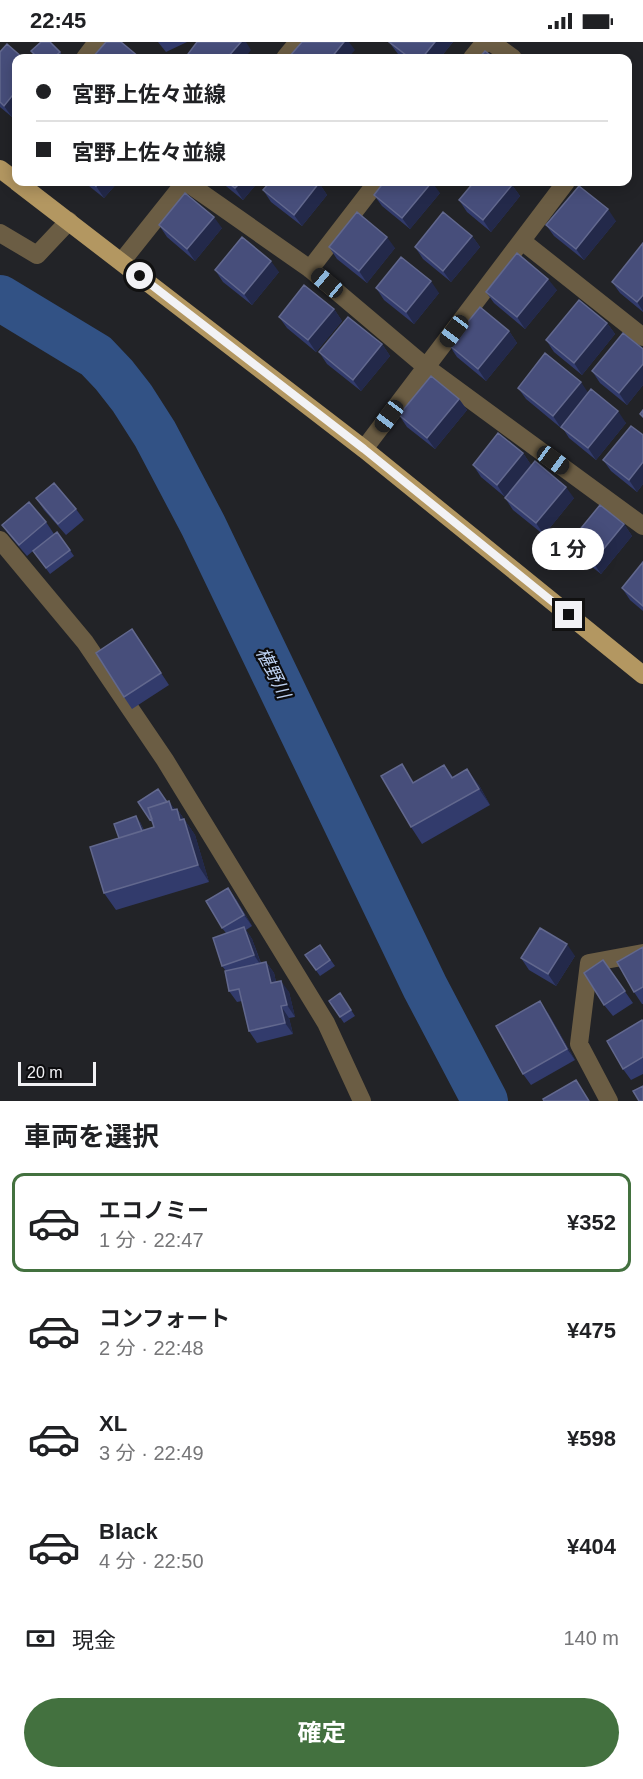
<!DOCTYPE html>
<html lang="ja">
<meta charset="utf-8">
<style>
:root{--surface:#fff;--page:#f2f2f2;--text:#202124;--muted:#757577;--line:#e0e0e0;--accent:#43713f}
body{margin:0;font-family:Arial,"Noto Sans JP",sans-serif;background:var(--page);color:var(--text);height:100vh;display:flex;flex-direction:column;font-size:22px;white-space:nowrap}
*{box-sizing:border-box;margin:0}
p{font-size:20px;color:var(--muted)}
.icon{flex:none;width:33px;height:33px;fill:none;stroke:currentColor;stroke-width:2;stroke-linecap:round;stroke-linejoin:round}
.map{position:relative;height:1059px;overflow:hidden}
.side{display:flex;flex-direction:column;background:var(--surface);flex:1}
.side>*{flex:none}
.top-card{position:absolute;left:12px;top:12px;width:620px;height:132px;border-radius:12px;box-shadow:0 3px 15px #0003;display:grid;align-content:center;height:132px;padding:0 24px;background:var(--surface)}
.scale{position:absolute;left:18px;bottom:15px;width:78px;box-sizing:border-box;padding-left:6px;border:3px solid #f2f2f5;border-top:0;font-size:16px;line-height:21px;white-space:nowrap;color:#f2f2f5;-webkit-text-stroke:4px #0c0c0e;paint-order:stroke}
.end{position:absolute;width:27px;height:27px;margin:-14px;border:8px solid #f2f2f5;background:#111;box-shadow:0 0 0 3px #111}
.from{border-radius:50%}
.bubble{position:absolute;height:42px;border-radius:21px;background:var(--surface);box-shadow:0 3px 15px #0003;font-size:20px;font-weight:700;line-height:42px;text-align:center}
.car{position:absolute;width:18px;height:36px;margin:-18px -9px;border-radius:8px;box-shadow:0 0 4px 2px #0007;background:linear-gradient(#222 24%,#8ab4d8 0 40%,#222 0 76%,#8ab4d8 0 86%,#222 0)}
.top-card b{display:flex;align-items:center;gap:21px;height:57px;font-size:22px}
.top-card b+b{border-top:2px solid var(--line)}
.top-card i{width:15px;height:15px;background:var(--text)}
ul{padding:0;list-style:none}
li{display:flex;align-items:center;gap:18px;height:99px;margin:0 12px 9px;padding:0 12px;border:3px solid transparent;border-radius:12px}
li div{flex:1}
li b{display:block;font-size:22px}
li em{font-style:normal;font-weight:700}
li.on{border-color:var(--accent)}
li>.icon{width:54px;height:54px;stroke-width:1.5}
h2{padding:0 24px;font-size:27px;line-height:72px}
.pay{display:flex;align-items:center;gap:15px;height:66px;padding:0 24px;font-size:22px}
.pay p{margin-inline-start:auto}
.cta{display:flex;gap:12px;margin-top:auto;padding:12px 24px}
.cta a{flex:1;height:69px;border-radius:36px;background:var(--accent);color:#fff;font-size:24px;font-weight:700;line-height:69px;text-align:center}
.status{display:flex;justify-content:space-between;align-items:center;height:42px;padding:0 30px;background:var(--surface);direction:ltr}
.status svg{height:16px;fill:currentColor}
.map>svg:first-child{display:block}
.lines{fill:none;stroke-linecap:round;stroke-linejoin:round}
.river{stroke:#325285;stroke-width:46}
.minor{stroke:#6b5d44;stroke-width:18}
.major{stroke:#b39761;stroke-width:18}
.wall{fill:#323b6c}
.shaded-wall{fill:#23294a}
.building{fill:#474e7b;stroke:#62688e;stroke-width:1.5}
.route{stroke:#f2f2f5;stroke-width:8}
.labels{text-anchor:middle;stroke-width:4.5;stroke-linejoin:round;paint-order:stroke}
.water-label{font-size:18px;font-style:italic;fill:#bed2f2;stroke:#0c0c0e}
</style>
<div class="status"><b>22:45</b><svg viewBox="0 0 49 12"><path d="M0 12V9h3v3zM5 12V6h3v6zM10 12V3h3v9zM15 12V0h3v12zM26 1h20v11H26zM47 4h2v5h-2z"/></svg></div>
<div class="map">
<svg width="643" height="1059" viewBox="0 0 643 1059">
<rect width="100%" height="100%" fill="#222327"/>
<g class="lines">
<path class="river" d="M0 256 96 314 114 333 132 356 155 392 203 483 425 945 485 1059"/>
<path class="minor" d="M491 0 513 16
M85 16 97 0
M285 16 298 0
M472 16 485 0
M186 140 310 227 426 325 643 484
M0 191 37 213 69 179
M522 199 643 295
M122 219 185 140
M310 227 377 140
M364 407 566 140
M0 498 85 600 165 718 326 981 362 1059
M609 1059 579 1002 589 921 643 911"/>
<path class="major" d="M0 127 16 139
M17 140 364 407 643 633"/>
</g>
<path class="wall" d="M158 0H187L166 10Z
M389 0H453L440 16H403L398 12Z
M31 9 60 10 64 16H37Z
M0 10 12 75 0 65Z
M84 140H118L104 156Z
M221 140H258L243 158Z
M319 141 327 153 302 184 271 160 263 148Z
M512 143 520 154 491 190 467 170 459 158Z
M440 151 410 187 382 164 374 153Z
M616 179 584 218 554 194 546 183Z
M159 183 222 186 195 219 167 195Z
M472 194 480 205 451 240 423 217 415 205Z
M643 201V270L620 251 612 240Z
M329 205 395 206 367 241 337 217Z
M215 228 279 230 252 263 223 240Z
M376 246 439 251 414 282 384 258Z
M557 248 525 287 494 261 486 250Z
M334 267 342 279 316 310 287 286 279 275Z
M607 281 615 292 582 333 554 310 546 298Z
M509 289 517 301 486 339 457 315 449 303Z
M382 302 390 314 361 349 327 322 319 310Z
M643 307V343L627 363 600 341 592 329Z
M518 346 588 351 626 381 596 418 569 396 562 385 561 386 526 357Z
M459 357 467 368 435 407 407 385 399 373Z
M643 393V442L637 450 611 429 603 418Z
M523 411 531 423 505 455 481 435 473 423Z
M36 456 76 467 84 478 66 493 44 468Z
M505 456H574L544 493 513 468Z
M46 480 54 492 57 490 74 514 50 532 33 509 27 514 10 494 2 483Z
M624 482 632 494 601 532 577 513 569 501Z
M643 520V569L630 558 622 546Z
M140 599 169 643 132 667 124 655Z
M444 723 453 735 479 743 490 763 422 802 411 785Z
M138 760H167L175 767H177L195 793 209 840 116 868 104 851 140 780 144 788 154 785 153 782Z
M236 857 252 884 246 888 252 897 261 921 266 920 274 931 276 940 289 950 295 975 289 976 293 992 257 1001 249 989 242 959 237 960 229 949 226 929 222 924 226 891 222 886Z
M320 903 335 924 320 934 305 913Z
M643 905V962H642L634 950Z
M575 914 556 944 529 928 521 916Z
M603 918 633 961 613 974 604 963Z
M340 951 355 974 344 981 329 959Z
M548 971 575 1018 531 1043 523 1032Z
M643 980V1032L631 1038 623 1027Z"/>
<path class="shaded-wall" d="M241 0H246L251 8 245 16H227Z
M344 0H349L355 8 348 16H331Z
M435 0H453L440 16H422Z
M16 49V70L12 75 4 64Z
M100 140H118L104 156 96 144Z
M241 140H258L243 158 235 146Z
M432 140 440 151 410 187 402 176Z
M319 141 327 153 302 184 294 173Z
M512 143 520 154 491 190 483 178Z
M608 167 616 179 584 218 576 207Z
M214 175 222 186 195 219 187 207Z
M472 194 480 205 451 240 443 229Z
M387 195 395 206 367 241 359 229Z
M271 219 279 230 252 263 244 252Z
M548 237 557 248 525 287 517 275Z
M431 239 439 251 414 282 406 270Z
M643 253V269L637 260Z
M334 267 342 279 316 310 308 298Z
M607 281 615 292 582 333 574 321Z
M509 289 517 301 486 339 478 327Z
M382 302 390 314 361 349 353 338Z
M643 322V343L627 363 619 351Z
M581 340 589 352 561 386 553 374Z
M459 357 467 368 435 407 427 396Z
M618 369 626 381 596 418 588 406Z
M523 411 531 423 505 455 497 443Z
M643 420V442L637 450 629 438Z
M566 445 574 456 544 493 536 481Z
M624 482 632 494 601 532 593 520Z
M467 727 479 743 490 763 479 747Z
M169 759 178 772 177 767 195 793 209 840 198 823 172 768Z
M136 774 140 780 148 799 143 793Z
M228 846 236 857 252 884 244 873Z
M244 885 252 897 262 925 254 913Z
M567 902 575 914 556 944 548 932Z
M266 920 274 931 279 953 271 941Z
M281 939 289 950 295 975 287 963Z
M540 959 548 971 575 1018 567 1007Z
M281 964 289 976 293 992 285 981Z"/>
<path class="building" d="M41 0H50L60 10 53 16H38L31 9Z
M106 0H121L139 15 137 16H92Z
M197 0H241L227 16H194L188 12Z
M302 0H344L331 16H290L289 15Z
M389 0H435L422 16H410Z
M7 2 23 16H16V49L4 64 0 60V10Z
M485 9 494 16H479Z
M90 140H100L96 144Z
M227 140H241L235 146Z
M270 140H317L319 141 294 173 263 148Z
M384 140H432L402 176 374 153Z
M474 140H508L512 143 483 178 459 158Z
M579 144 608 167 576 207 546 183Z
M185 151 214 175 187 207 159 183Z
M357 170 387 195 359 229 329 205Z
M443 170 472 194 443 229 415 205Z
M242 195 271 219 244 252 215 228Z
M643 201V253L637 260 612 240Z
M517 211 548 237 517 275 486 250Z
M401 215 431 239 406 270 376 246Z
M304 243 334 267 308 298 279 275Z
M579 258 607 281 574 321 546 298Z
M480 265 509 289 478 327 449 303Z
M348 275 382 302 353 338 319 310Z
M623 291 643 307V322L619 351 592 329Z
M545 311 581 340 553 374 518 346Z
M431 334 459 357 427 396 399 373Z
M591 347 618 369 588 406 561 385Z
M643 368V375L640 372Z
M631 384 643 393V420L629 438 603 418Z
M498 391 523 411 497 443 473 423Z
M535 419 566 445 536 481 505 456Z
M54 441 76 467 58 482 36 456Z
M29 460 46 480 19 503 2 483Z
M600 463 624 482 593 520 569 501Z
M57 490 70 508 46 526 33 509Z
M643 520V564L622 546Z
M132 587 161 631 124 655 96 611Z
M402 722 413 741 444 723 452 736 467 727 479 747 411 785 381 734Z
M158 747 167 760 148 766 152 777 150 778 138 760Z
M169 759 172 768 177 767 180 778 184 777 198 823 104 851 90 805 154 785 148 766Z
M136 774 142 789 119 796 114 782Z
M228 846 244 873 222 886 206 859Z
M244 885 254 913 222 924 213 896Z
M540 886 567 902 548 932 521 916Z
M320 903 330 918 316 928 305 913Z
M643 905V945L634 950 617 920Z
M603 918 625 949 604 963 584 931Z
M266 920 271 941 281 939 287 963 281 964 285 981 249 989 239 947 229 949 225 929Z
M340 951 351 968 340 975 329 959Z
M540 959 567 1007 523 1032 496 984Z
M642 978 643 980V1015L623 1027 607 999Z
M576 1038 589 1059H544L543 1057Z
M643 1044V1059H639L633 1049Z"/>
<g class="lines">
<path class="route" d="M140 234 364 407 569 573"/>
</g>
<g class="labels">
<g class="water-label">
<text transform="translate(273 631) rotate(64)" y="6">椹野川</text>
</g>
</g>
</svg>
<div class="scale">20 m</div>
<i class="end from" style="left:140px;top:234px"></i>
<i class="end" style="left:569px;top:573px"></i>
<div class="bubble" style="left:532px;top:486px;width:72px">1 分</div>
<i class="car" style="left:327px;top:241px;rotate:310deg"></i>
<i class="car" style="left:454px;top:289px;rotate:217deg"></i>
<i class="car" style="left:389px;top:374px;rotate:217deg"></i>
<i class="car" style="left:553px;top:418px;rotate:126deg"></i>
<div class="top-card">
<b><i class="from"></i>宮野上佐々並線</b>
<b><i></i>宮野上佐々並線</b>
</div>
</div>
<section class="side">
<h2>車両を選択</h2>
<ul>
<li class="on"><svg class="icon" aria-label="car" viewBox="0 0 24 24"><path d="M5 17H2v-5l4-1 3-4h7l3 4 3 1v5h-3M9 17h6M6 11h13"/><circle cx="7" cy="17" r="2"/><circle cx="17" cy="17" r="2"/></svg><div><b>エコノミー</b><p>1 分 · 22:47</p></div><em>¥352</em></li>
<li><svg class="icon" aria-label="car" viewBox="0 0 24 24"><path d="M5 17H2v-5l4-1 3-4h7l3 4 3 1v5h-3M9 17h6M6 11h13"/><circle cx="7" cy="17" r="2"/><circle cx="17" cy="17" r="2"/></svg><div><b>コンフォート</b><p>2 分 · 22:48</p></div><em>¥475</em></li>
<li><svg class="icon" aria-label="car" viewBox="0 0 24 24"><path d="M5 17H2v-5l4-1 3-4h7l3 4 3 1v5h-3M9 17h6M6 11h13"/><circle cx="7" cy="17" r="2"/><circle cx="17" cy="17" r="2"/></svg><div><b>XL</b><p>3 分 · 22:49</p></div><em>¥598</em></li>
<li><svg class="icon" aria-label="car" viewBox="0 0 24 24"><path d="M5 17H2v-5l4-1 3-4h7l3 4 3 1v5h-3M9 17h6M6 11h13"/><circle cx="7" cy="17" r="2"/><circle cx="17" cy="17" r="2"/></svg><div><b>Black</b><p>4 分 · 22:50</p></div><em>¥404</em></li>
</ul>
<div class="pay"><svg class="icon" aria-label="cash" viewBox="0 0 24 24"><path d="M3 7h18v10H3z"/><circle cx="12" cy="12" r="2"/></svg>現金<p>140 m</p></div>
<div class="cta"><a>確定</a></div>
</section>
